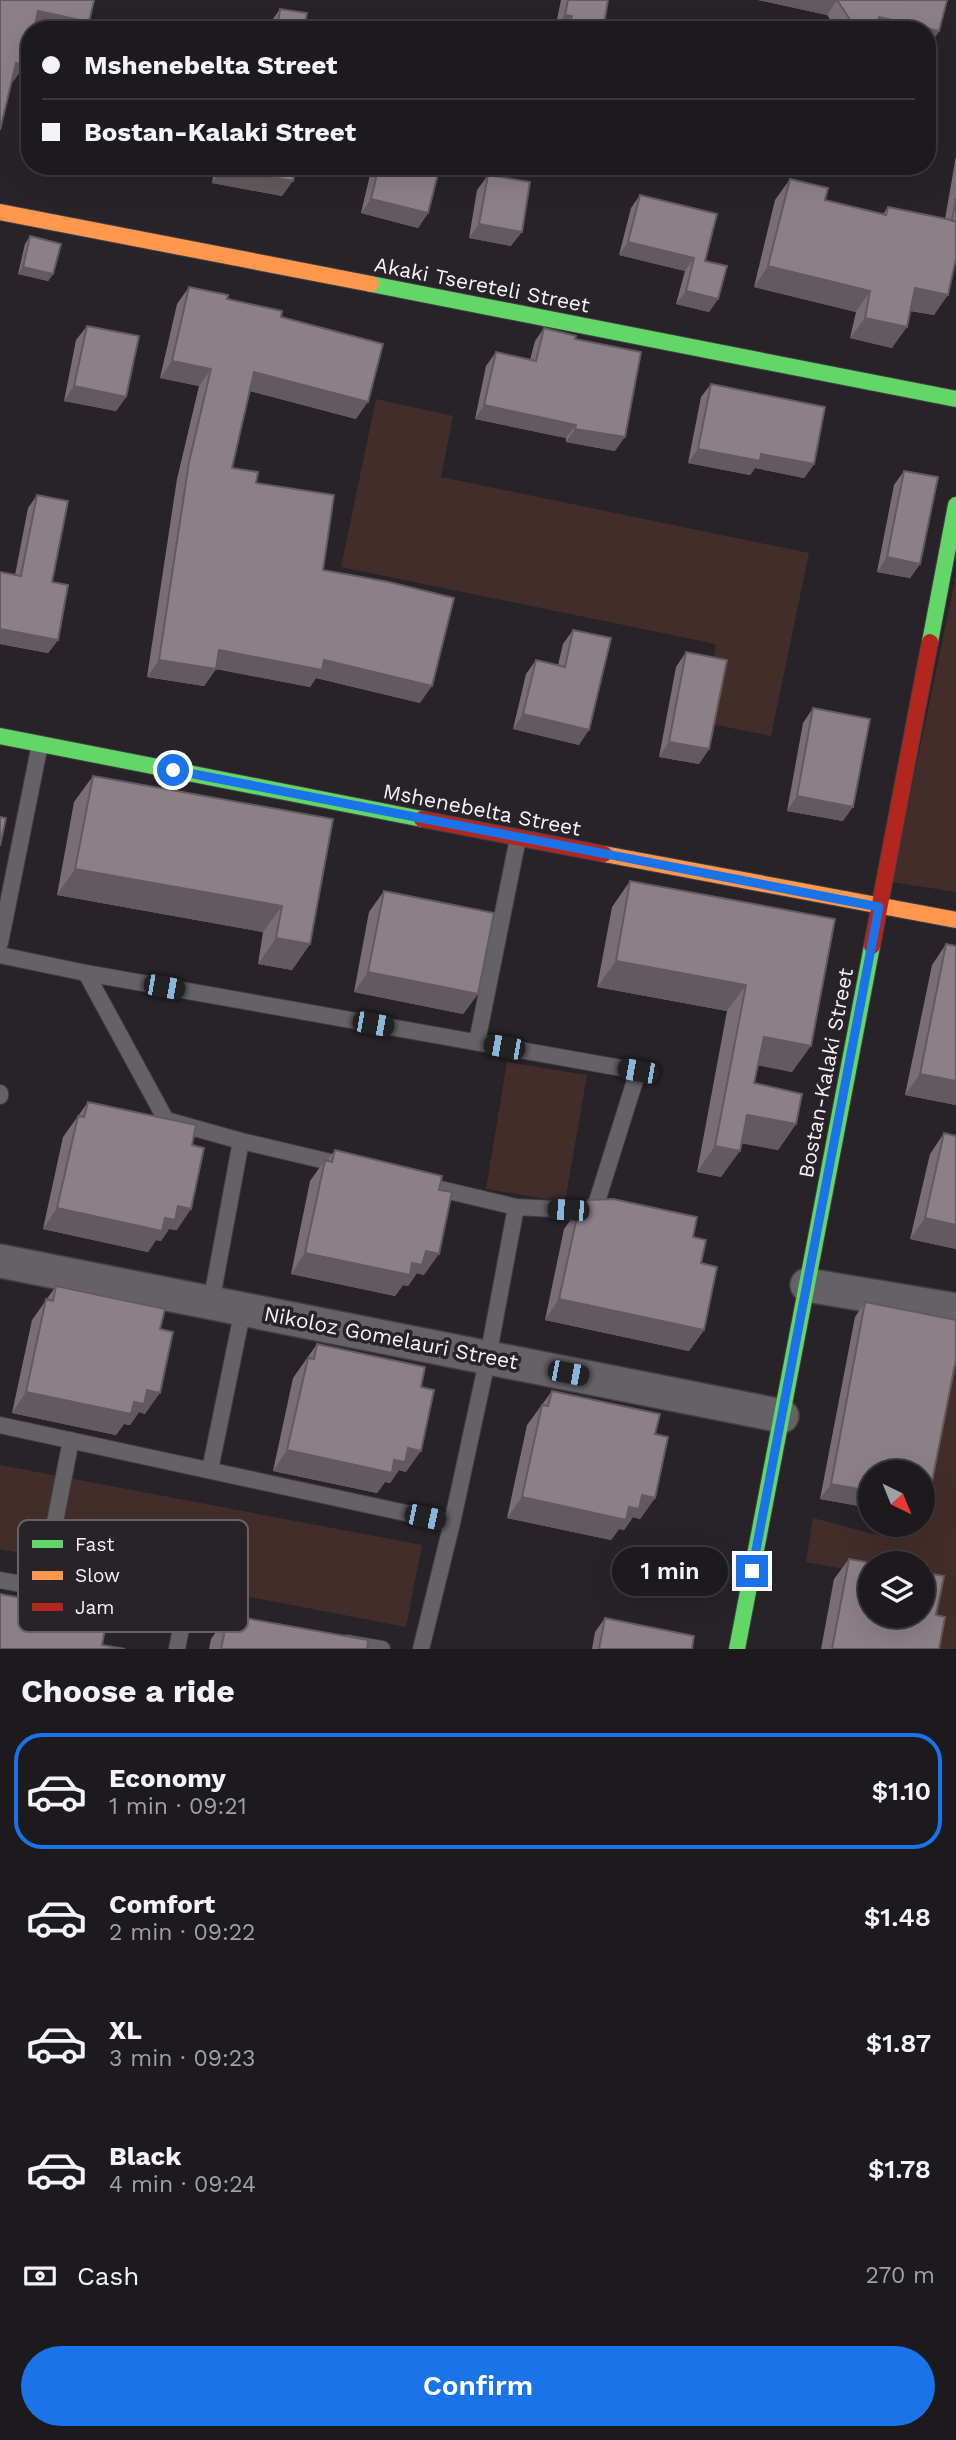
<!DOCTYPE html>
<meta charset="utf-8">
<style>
:root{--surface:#1d1a1e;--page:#2a272b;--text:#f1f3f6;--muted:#a0a1a4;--line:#3b383c;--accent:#1a73e8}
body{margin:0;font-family:"Work Sans",sans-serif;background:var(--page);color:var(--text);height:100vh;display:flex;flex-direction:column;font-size:26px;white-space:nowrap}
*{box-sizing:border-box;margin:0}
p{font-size:23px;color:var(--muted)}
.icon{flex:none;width:38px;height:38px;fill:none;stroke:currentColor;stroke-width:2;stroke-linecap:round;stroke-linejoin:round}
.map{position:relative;height:1649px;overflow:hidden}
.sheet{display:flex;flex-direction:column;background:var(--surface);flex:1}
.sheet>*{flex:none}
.guide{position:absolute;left:21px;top:21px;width:915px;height:154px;border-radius:28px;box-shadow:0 7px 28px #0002,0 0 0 2px var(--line);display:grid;align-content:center;height:154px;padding:0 21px;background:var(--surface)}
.needle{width:46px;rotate:137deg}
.controls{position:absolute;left:858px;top:1460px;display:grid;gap:14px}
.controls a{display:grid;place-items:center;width:77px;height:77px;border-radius:50%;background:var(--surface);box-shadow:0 7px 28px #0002,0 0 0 2px var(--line);font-size:35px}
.end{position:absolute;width:32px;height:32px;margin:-16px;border:9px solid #1a73e8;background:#fff;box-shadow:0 0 0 4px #fff}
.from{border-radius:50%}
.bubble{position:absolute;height:49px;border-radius:24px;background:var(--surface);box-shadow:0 7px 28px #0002,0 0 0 2px var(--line);font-size:23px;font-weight:600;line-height:49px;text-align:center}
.car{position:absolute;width:21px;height:42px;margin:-21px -10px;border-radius:9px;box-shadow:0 0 5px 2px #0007;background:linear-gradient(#222 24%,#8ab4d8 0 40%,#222 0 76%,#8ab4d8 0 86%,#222 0)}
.guide b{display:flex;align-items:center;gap:24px;height:66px;font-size:26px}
.guide b+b{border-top:2px solid var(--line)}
.guide i{width:18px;height:18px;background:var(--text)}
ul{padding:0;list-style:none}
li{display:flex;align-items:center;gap:21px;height:116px;margin:0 14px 10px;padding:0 7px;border:4px solid transparent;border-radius:28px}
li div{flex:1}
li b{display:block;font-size:26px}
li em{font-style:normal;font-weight:600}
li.current{border-color:var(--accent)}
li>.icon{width:63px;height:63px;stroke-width:1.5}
h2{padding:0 21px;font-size:32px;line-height:84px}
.pay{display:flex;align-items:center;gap:18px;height:77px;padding:0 21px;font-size:26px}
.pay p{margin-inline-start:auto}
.action{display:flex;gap:14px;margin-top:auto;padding:14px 21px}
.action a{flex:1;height:80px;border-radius:42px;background:var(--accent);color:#fff;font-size:28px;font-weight:600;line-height:80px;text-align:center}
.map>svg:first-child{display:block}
.green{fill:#432d2b}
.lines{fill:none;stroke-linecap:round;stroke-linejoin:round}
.lane-casing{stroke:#423e43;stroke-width:18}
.street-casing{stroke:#423e43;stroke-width:36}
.fast-casing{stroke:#423e43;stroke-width:18}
.slow-casing{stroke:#423e43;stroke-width:18}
.jam-casing{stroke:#423e43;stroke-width:18}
.lane{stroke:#656265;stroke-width:16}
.street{stroke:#656265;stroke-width:33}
.fast{stroke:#63d668;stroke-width:16}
.slow{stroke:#ff974d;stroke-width:16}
.jam{stroke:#b3261e;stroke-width:16}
.wall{fill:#786e74}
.shaded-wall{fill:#625a5e}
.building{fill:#8c8087;stroke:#625a5e;stroke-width:2}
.route{stroke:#1a73e8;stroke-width:9}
.labels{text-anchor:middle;stroke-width:7;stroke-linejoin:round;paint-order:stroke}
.street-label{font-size:21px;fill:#f6f2f7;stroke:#282229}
.key{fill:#282229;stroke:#666067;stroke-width:2}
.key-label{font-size:19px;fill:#f6f2f7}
</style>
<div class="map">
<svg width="956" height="1649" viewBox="0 0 956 1649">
<rect width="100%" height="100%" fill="#272328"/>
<path class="green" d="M376 399 453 416 441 477 809 553 771 736 701 722 716 644 341 567Z
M956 575V892L892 882Z
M507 1062 587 1075 565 1202 486 1189Z
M956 1359V1649H910L922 1615V1563H870V1574L806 1562 813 1518 892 1539 895 1524H922Z
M0 1465 422 1545 406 1627 0 1549Z"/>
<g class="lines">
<g class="lane-casing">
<path id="lane" d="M0 943 40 744
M0 955 86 973 638 1071 594 1211 516 1207 419 1184
M86 973 166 1120 241 1141
M477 1042 518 838
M0 1093V1096
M211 1303 241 1141 343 1165
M0 1425 452 1523 488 1357 516 1207
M210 1470 243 1309
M0 1580 242 1624
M42 1588 71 1440
M347 1643 382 1649
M177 1649 184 1613
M421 1649 452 1523"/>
</g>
<g class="street-casing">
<path id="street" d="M0 1261 782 1416
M807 1285 956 1310"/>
</g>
<g class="fast-casing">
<path id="fast" d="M371 284 956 399
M930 642 956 505
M0 736 422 819
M737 1649 872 946"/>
</g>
<g class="slow-casing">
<path id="slow" d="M0 212 371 284
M604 854 956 920"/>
</g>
<g class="jam-casing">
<path id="jam" d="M422 819 604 854
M872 946 930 642"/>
</g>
<use href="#lane" class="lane"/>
<use href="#street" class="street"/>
<use href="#fast" class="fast"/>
<use href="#slow" class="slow"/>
<use href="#jam" class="jam"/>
</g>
<path class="wall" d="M561 0H608L603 30 555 29Z
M758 0H947L939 31 929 46 928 45V30H837L827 15Z
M280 9 304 30H269L270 23Z
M956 156V258L934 315 910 311 892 348 850 338 856 312 754 287 775 200 790 179 825 200 883 214 888 207 945 219Z
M215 166H296L282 196 212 183Z
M372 166H440L428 213 418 228 361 213Z
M488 175 511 246 469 238 477 190Z
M640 195 705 261 718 299 709 312 676 304 685 271 619 255 631 208Z
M30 236 53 274 48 281 18 274 25 244Z
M189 287 281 317 356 419 250 391 232 468 256 483 323 570 420 703 316 678 310 687 216 669 204 686 147 677 177 479 199 386 160 378 177 304Z
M87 326 126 397 116 411 64 401 76 340Z
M544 328 575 339 615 451 566 442V438L475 419 486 366 496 352 530 360 535 341Z
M711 384 814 464 804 478 755 468 750 475 688 463 701 397Z
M904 471 920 564 910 578 877 572 894 485Z
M37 495 52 582 58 640 48 653 0 644V572L15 575 28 508Z
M573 630 579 745 513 729 526 674 536 660 558 665 563 644Z
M686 652 709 749 699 764 659 757 676 667Z
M813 708 843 821 787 811 803 723Z
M93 776 333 819 310 944 292 970 258 964 263 932 57 895 74 802Z
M630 881 835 919 792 1072 758 1065 754 1083 796 1124 778 1150 741 1143 721 1177 697 1172 727 1011 597 987 612 907Z
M384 891 478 994 463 1014 354 992 369 912Z
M946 944 956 1105 905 1095 932 965Z
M88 1102 192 1145 177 1230 169 1229 161 1241 156 1240 148 1252 43 1229 63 1137Z
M944 1133 956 1249 910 1239 930 1154Z
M335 1150 424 1275 417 1273 408 1286 403 1285 395 1296 291 1274 310 1181 325 1160 327 1161Z
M588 1200 693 1237 701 1263 704 1330 689 1351 545 1320 564 1229 579 1208H582Z
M56 1286 160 1329 145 1414 139 1412 130 1425 124 1424 116 1435 12 1413 32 1320Z
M865 1302 956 1320V1359L928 1502 922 1511V1472H870V1508L820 1499 855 1317Z
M317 1344 421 1387 406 1472 399 1470 390 1483 385 1482 377 1493 273 1471 293 1378Z
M552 1391 655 1434V1498L640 1519 633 1517 624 1530 619 1529 611 1540 507 1518 527 1425Z
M849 1559 936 1615 939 1649H821L834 1579Z
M228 1615 367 1649H209L211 1639Z
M605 1618 692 1649H592L595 1632Z"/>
<path class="shaded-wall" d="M758 0H837L827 15Z
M38 11 89 22 83 30H32Z
M565 15 572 16 563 30 555 29Z
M879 17 939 31 929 46 928 45V30H870Z
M16 63 25 65 13 82 4 80Z
M222 168 293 181 282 196 212 183Z
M371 199 428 213 418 228 361 213Z
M479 224 522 232 511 246 469 238Z
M628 242 694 258 685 271 619 255Z
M768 266 870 291 856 312 754 287Z
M23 267 53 274 48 281 18 274Z
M915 288 948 295 934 315 900 309Z
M686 291 718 299 709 312 676 304Z
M865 318 907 327 892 348 850 338Z
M172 361 211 369 199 386 160 378Z
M254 372 368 402 356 419 242 389Z
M74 386 126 397 116 411 64 401Z
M484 405 576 425 566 438 475 419Z
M575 429 625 437 615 451 566 442Z
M698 449 761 454 814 464 804 478 755 468 750 475 688 463Z
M887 557 920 564 910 578 877 572Z
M0 629 58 640 48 653 0 644Z
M219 650 324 660 432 686 420 703 316 678 310 687 216 669 204 686 147 677 159 660Z
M523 714 589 730 579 745 513 729Z
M669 742 709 749 699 764 659 757Z
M797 796 853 807 843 821 787 811Z
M75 869 282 906 263 932 57 895Z
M276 938 310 944 292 970 258 964Z
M616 961 746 985 727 1011 597 987Z
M368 972 478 994 463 1014 354 992Z
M764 1037 811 1046 792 1072 746 1063Z
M920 1074 956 1081V1105L905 1095Z
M747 1115 796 1124 778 1150 729 1141Z
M715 1146 740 1151 721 1177 697 1172Z
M178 1206 191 1209 177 1230 169 1229 161 1241 156 1240 148 1252 43 1229 57 1208 165 1218Z
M925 1218 956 1225V1249L910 1239Z
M426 1251 439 1254 424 1275 417 1273 408 1286 403 1285 395 1296 291 1274 305 1253 412 1263Z
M559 1299 704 1330 689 1351 545 1320Z
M147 1390 160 1393 145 1414 139 1412 130 1425 124 1424 116 1435 12 1413 26 1392 134 1402Z
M408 1448 421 1451 406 1472 399 1470 390 1483 385 1482 377 1493 273 1471 287 1450 394 1460Z
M831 1484 870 1491V1508L820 1499Z
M642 1495 655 1498 640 1519 633 1517 624 1530 619 1529 611 1540 507 1518 522 1497 629 1507Z
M922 1501 928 1502 922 1511Z"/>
<path class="building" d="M0 0H94L89 22 38 11 34 30H30V46L25 65 16 63 0 130Z
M568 0H608L603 30H569L572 16 565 15Z
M837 0H947L939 31 879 17 876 30H847L849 18Z
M280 9 307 13 304 30H277Z
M222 166H296L293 181 222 168Z
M379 166H440L428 213 371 199Z
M488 175 530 182 522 232 479 224Z
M790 179 828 188 825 200 886 215 888 207 956 221V258L948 295 915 288 907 327 865 318 870 291 768 266Z
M640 195 717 214 705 261 727 266 718 299 686 291 694 258 628 242Z
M956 198V221H952Z
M30 236 61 244 53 274 23 267Z
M189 287 228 295 227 299 282 311 281 317 383 344 368 402 254 372 232 468 258 472 256 483 334 495 323 570 389 582 454 598 432 686 324 660 322 670 219 650 216 669 159 660 189 462 211 369 172 361Z
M87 326 139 336 126 397 74 386Z
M544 328 576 336 575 339 641 352 625 437 575 429 576 425 484 405 496 352 536 361Z
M711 384 825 407 814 464 761 454 760 461 698 449Z
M904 471 938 477 920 564 887 557Z
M37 495 68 501 52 582 68 585 58 640 0 629V572L21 576Z
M573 630 611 638 589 730 523 714 536 660 565 667Z
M686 652 727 660 709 749 669 742Z
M813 708 870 719 853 807 797 796Z
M93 776 333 819 310 944 276 938 282 906 75 869Z
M0 817 6 818 0 846Z
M630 881 835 919 811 1046 764 1037 754 1083 802 1094 796 1124 747 1115 740 1151 715 1146 746 985 616 961Z
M384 891 494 913 478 994 368 972Z
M946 944 956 946V1081L920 1074Z
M88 1102 196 1125 192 1145 204 1148 191 1209 178 1206 175 1220 165 1218 162 1231 57 1208 78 1116 84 1117Z
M944 1133 956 1136V1225L925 1218Z
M335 1150 442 1176 439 1190 452 1192 439 1254 426 1251 422 1265 412 1263 410 1275 305 1253 325 1160 332 1162Z
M613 1199 697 1217 693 1237 706 1240 701 1263 717 1267 704 1330 559 1299 579 1208 586 1209 588 1200Z
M56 1286 165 1309 160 1329 173 1332 160 1393 147 1390 144 1404 134 1402 131 1414 26 1392 46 1299 53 1301Z
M865 1302 956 1320V1359L928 1502 922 1501V1472H870V1491L831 1484Z
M317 1344 425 1367 421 1387 434 1390 421 1451 408 1448 405 1462 394 1460 392 1473 287 1450 308 1358 314 1359Z
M552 1391 660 1414 655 1434 668 1437 655 1498 642 1495 639 1509 629 1507 626 1520 522 1497 542 1405 548 1406Z
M849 1559 872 1563H870V1615H922V1572L944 1576 936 1615 945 1617 939 1649H832Z
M0 1594 108 1614 102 1645 125 1649H0Z
M228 1615 368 1640 367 1649H221Z
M605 1618 694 1636 692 1649H599Z"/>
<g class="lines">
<path class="route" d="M173 770 879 907 752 1571"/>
</g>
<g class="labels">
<g class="street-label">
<text transform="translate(482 285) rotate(11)" y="7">Akaki Tsereteli Street</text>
<text transform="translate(482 810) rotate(11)" y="7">Mshenebelta Street</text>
<text transform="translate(826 1073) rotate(-79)" y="7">Bostan-Kalaki Street</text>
<text transform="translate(391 1338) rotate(11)" y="7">Nikoloz Gomelauri Street</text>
</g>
</g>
<rect x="18" y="1520" width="230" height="112" rx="10" class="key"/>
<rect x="32" y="1540" width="31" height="8" fill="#63d668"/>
<rect x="32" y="1571" width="31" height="9" fill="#ff974d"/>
<rect x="32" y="1603" width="31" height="8" fill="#b3261e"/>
<g class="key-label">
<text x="75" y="1551">Fast</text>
<text x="75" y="1582">Slow</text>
<text x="75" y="1614">Jam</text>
</g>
</svg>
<div class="controls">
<a><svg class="needle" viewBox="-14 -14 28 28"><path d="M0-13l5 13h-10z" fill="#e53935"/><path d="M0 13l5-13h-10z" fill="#a0a1a4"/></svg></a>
<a><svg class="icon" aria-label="layers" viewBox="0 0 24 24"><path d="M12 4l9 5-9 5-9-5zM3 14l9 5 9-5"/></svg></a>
</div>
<i class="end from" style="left:173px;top:770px"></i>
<i class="end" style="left:752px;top:1571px"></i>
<div class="bubble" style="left:612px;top:1547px;width:116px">1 min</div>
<i class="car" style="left:164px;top:987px;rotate:100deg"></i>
<i class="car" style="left:373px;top:1024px;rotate:100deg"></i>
<i class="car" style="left:504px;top:1047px;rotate:280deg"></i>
<i class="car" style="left:638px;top:1071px;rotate:280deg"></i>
<i class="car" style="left:568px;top:1210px;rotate:273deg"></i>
<i class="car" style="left:568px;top:1373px;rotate:101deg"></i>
<i class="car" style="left:425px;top:1517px;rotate:102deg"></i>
<div class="guide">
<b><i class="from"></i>Mshenebelta Street</b>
<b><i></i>Bostan-Kalaki Street</b>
</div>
</div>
<section class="sheet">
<h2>Choose a ride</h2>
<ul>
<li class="current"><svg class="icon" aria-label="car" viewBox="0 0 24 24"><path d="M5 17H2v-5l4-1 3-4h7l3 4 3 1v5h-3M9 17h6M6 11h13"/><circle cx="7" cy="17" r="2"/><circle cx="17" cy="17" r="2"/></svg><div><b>Economy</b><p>1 min · 09:21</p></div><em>$1.10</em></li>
<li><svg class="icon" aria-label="car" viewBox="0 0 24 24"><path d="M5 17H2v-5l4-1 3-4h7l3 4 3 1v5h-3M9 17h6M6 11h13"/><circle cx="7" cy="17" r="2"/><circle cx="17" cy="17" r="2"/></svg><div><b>Comfort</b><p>2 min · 09:22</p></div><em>$1.48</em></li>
<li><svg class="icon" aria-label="car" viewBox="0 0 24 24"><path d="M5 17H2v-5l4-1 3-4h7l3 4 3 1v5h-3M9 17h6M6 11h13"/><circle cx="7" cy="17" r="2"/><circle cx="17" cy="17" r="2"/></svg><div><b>XL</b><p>3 min · 09:23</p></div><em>$1.87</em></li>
<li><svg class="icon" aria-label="car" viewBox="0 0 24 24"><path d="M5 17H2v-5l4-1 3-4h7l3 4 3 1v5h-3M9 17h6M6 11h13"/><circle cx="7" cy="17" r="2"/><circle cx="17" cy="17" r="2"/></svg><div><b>Black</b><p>4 min · 09:24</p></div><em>$1.78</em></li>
</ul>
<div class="pay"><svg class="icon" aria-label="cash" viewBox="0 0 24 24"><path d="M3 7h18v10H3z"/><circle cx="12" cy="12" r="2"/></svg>Cash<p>270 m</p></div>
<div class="action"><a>Confirm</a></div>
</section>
